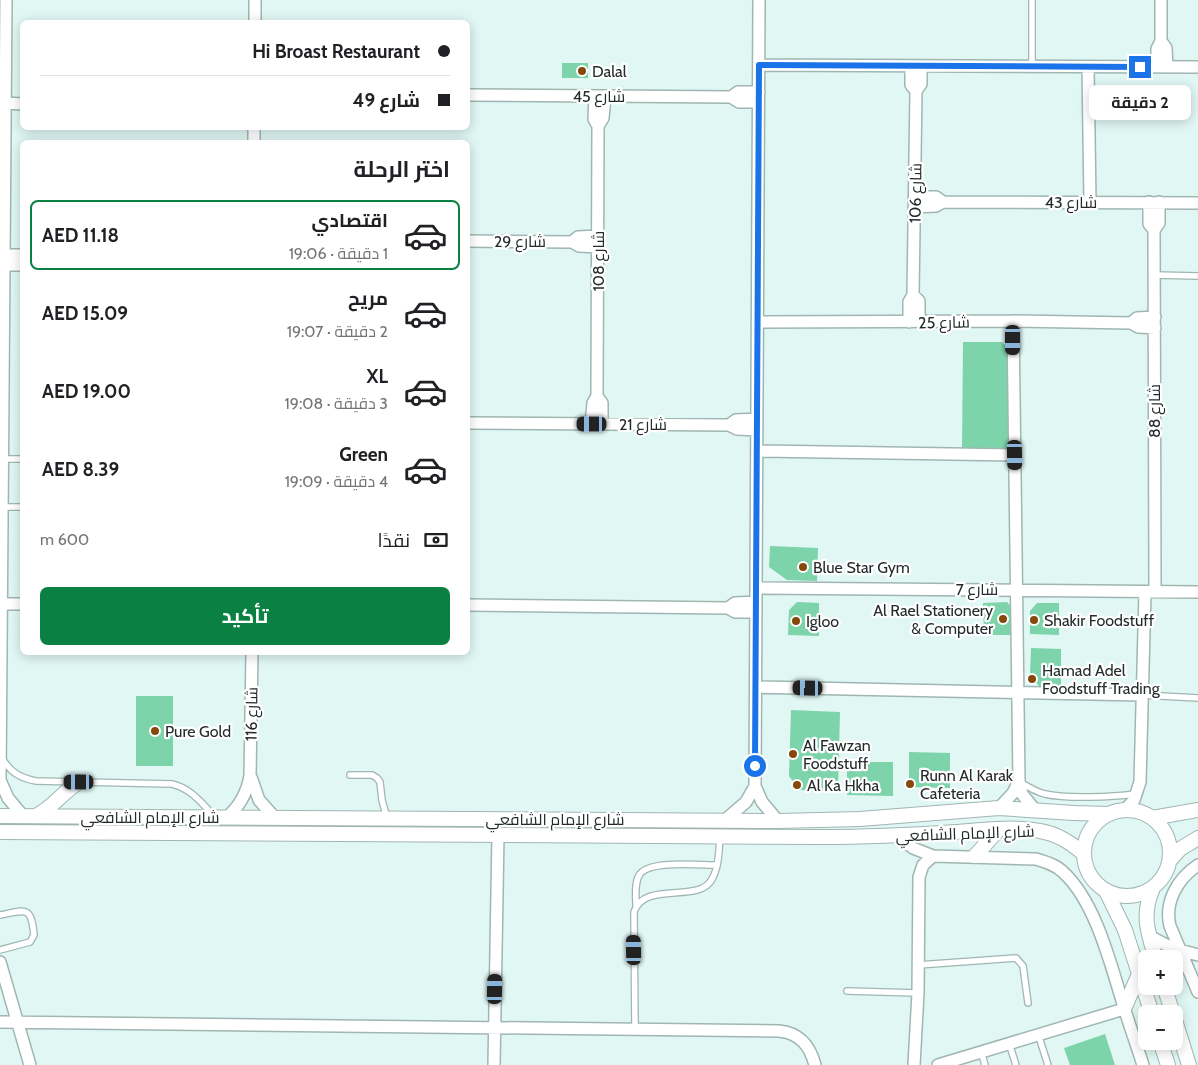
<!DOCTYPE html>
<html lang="ar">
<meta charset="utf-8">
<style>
:root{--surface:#fff;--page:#f6f6f6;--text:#202124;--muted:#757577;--line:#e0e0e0;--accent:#0b8043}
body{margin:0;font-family:Cabin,Cairo,sans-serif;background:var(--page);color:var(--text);direction:rtl;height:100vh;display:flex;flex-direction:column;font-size:19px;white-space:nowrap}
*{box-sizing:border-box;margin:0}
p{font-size:16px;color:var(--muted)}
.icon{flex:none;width:28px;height:28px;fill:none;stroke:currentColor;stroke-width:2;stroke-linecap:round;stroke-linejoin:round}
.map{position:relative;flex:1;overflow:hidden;direction:ltr}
.sheet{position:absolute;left:20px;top:140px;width:450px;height:515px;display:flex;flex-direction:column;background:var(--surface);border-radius:8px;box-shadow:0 2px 12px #0003;direction:rtl}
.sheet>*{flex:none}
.top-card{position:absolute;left:20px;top:20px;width:450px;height:110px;border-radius:8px;box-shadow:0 2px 12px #0003;direction:rtl;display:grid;align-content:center;height:110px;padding:0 20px;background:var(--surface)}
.fabs{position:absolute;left:1138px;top:950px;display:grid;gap:10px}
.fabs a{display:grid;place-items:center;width:45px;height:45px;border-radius:8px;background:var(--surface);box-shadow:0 2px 12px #0003;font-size:25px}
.end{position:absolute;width:22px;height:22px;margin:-11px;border:6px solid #1a73e8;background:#fff;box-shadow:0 0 0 2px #fff}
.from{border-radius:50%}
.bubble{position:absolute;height:35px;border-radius:8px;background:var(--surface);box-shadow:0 2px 12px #0003;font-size:16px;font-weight:700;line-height:35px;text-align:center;direction:rtl}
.car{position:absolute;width:15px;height:30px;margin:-15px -8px;border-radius:6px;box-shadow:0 0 4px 1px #0007;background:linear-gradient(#222 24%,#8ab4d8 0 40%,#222 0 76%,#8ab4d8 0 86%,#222 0)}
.top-card b{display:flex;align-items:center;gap:18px;height:48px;font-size:19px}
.top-card b+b{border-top:1px solid var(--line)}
.top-card i{width:12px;height:12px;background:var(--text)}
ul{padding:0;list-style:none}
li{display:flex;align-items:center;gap:15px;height:70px;margin:0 10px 8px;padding:0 10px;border:2px solid transparent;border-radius:8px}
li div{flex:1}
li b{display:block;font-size:19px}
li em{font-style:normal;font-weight:700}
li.on{border-color:var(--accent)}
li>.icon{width:45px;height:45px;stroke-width:1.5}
h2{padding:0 20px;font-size:22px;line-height:60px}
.pay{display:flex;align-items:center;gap:12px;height:55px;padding:0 20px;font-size:19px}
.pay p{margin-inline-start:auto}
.action{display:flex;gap:10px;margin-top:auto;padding:10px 20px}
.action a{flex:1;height:58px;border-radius:8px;background:var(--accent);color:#fff;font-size:20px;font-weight:700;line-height:58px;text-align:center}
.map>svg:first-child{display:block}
.building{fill:#7dd4ab}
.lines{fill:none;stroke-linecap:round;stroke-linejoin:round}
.service-casing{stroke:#a0b6b3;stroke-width:8}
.minor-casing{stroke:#a0b6b3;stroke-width:14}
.tertiary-casing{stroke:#a0b6b3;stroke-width:16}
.service{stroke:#fff;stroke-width:5.5}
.minor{stroke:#fff;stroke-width:11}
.tertiary{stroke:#fff;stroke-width:14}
.route{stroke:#1a73e8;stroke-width:6}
.poi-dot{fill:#86480a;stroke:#fff;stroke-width:2}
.labels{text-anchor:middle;stroke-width:4.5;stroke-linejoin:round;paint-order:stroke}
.poi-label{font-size:16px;fill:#242c2b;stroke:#fff;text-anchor:start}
.street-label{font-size:16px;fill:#242c2b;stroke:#fff}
</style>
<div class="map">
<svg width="1198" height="1065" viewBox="0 0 1198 1065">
<rect width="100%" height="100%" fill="#e0f7f4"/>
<path class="building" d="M562 63H588V78H562Z
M963 342H1002L1009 349 1010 445 1002 451 962 450Z
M770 546 818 548 817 581 787 580 769 567Z
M797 602 819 603V636L788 635 789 610Z
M1007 602 1014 610 1015 635H984L983 603Z
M1037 603H1059V635L1030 634V611Z
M1031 648 1061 649V686H1039L1030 676Z
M136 696H173V766H136Z
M791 710 840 712 838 791 799 790 789 776Z
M909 752 950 753V788L909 787Z
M847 762H893V796L847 795Z
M1105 1034 1115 1065H1070L1064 1048Z"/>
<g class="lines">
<g class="service-casing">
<path id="service" d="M1032 0V67
M1154 275 1198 276
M3 459H22
M2 507H22
M1142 695 1198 698
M2 758C10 772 20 778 36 781L172 784C190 788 201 802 214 816
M350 775H372L377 778 380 782 382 800 387 818
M1020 782C1028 787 1036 792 1045 794 1067 799 1113 797 1135 794
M636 905C636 896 634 882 640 874 650 860 699 865 716 865
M0 915C26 910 31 905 34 935L30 942 0 950
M918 965 1016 958 1023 966 1028 1003
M847 991 918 993
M635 1029 634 912C644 880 700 904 712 879 719 867 719 850 720 836
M1038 1034 1048 1065
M1009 1043 1016 1065
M981 1051 985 1065"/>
</g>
<g class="minor-casing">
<path id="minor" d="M6 0 0 780 8 798 23 816
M759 0 755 786 762 802 778 821
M255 22V0
M1161 41 1166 48 1167 67
M759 65 1198 67
M911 67V85L916 91
M1088 67 1090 202
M1157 67V49L1161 41V0
M468 95 731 97 739 102H758
M731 97 738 92H759
M5 103 22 104
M598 126 603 118 605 96
M254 142V128
M915 197H936L943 202 1198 203
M1149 202V224L1154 230
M915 207 936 206 943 202
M468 241 572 242 579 246 598 247
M572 242 578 237 598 236
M4 255H22
M4 265H22
M913 295 919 301V322
M1013 321 1019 781 1022 794 1035 810
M757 322 1013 321 1131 323 1138 327 1155 328
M909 322V302L913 295 916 91 921 84V67
M1131 323 1137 318 1155 317
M597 396 602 403V424
M468 423 729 425 737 429 757 430
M591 424 593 403 597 396 598 126 594 119 595 96
M729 425 736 420 757 419
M757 451 1015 455
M756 588 1198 592
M1155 591 1154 230 1159 223V202
M2 604H22
M468 605 728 608 735 612H756
M728 608 735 603 756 602
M756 687 1142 695
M251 777 259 800 275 818
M999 808 1013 793 1019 781
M1125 810 1134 800 1140 782 1145 592
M227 817C240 806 247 793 250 776L252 652
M725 820 746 802 755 786
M896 835 913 848 933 856 1036 859C1046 862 1056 865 1063 872 1096 902 1111 966 1124 1007 1130 1027 1137 1046 1143 1065
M1198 865C1178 878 1164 902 1170 926L1198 992
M1149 936 1172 948 1198 955
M0 962 30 1065
M0 1022 779 1031C800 1033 810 1046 815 1065
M494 1065 498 835
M914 1065 918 993 919 877 923 865 933 856
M938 1065 1124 1009"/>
</g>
<g class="tertiary-casing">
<path id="tertiary" d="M1084 853a43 43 0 1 1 86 0a43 43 0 1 1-86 0Z
M0 816 778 821 860 819 999 808 1074 813 1110 814
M36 816C53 807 63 792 79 782
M1152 818 1198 810
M0 832 821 837C866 837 911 835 956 832 981 830 1015 826 1040 831 1058 834 1071 843 1084 854
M975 856 999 829
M1170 860 1180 849 1198 838
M1153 888C1141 915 1148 933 1156 959
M1106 891 1125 930 1152 1014
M1164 986 1173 1014
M1124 1009 1139 974
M1174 1017 1189 1065
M1160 1041 1168 1065"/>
</g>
<use href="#service" class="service"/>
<use href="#minor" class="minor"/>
<use href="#tertiary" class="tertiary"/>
</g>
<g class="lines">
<path class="route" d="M755 766 759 65 1140 67"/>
</g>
<g class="poi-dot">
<circle cx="582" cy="71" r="5"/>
<circle cx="803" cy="567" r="5"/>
<circle cx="1003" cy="619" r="5"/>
<circle cx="1034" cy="620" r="5"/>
<circle cx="796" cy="621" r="5"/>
<circle cx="1032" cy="679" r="5"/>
<circle cx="155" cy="731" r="5"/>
<circle cx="793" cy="754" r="5"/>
<circle cx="910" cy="784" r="5"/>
<circle cx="797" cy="785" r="5"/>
</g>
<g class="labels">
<g class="poi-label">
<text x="592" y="77">Dalal</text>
<text x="813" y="573">Blue Star Gym</text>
<text x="993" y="616" text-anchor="end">Al Rael Stationery<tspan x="993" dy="18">&amp; Computer</tspan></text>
<text x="1044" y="626">Shakir Foodstuff</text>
<text x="806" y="627">Igloo</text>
<text x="1042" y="676">Hamad Adel<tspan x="1042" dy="18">Foodstuff Trading</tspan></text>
<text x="165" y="737">Pure Gold</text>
<text x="803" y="751">Al Fawzan<tspan x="803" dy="18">Foodstuff</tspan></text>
<text x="920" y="781">Runn Al Karak<tspan x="920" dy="18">Cafeteria</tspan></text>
<text x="807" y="791">Al Ka Hkha</text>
</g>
<g class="street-label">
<text x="599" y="102">شارع 45</text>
<text transform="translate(915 193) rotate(-89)" y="6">شارع 106</text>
<text x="1071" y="208">شارع 43</text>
<text x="520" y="247">شارع 29</text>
<text transform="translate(598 261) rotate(-90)" y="6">شارع 108</text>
<text transform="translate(944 322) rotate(-1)" y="6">شارع 25</text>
<text transform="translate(1154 411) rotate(-90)" y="6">شارع 88</text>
<text x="643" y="430">شارع 21</text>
<text x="977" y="595">شارع 7</text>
<text transform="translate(251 714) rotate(-89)" y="6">شارع 116</text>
<text x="150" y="823">شارع الإمام الشافعي</text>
<text x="555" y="825">شارع الإمام الشافعي</text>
<text transform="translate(965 833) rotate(-2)" y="6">شارع الإمام الشافعي</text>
</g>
</g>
</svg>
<div class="fabs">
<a>+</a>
<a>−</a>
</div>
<i class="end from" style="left:755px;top:766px"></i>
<i class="end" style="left:1140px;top:67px"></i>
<div class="bubble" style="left:1089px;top:85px;width:102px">2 دقيقة</div>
<i class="car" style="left:1013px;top:340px;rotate:180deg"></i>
<i class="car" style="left:592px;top:424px;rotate:270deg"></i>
<i class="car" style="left:1015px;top:455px;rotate:179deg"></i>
<i class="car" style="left:808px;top:688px;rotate:271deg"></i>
<i class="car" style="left:79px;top:782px;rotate:270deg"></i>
<i class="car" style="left:634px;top:950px;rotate:359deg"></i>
<i class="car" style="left:495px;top:989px;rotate:1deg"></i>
<div class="top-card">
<b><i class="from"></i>Hi Broast Restaurant</b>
<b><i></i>شارع 49</b>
</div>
<section class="sheet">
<h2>اختر الرحلة</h2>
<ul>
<li class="on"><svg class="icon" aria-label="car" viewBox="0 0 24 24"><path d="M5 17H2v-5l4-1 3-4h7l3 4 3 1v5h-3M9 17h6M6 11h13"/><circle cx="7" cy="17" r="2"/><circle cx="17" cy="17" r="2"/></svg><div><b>اقتصادي</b><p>1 دقيقة · 19:06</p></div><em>AED 11.18</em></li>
<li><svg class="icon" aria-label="car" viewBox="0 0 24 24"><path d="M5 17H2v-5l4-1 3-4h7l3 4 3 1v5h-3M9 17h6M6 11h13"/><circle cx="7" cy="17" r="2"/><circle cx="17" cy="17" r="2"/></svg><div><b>مريح</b><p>2 دقيقة · 19:07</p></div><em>AED 15.09</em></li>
<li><svg class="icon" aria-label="car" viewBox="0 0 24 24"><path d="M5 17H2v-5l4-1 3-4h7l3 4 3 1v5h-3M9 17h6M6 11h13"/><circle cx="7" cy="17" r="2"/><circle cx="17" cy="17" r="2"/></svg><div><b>XL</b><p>3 دقيقة · 19:08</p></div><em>AED 19.00</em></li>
<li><svg class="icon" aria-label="car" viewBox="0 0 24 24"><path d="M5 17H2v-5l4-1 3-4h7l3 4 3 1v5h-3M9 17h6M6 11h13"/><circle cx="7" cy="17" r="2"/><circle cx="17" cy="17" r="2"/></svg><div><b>Green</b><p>4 دقيقة · 19:09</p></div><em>AED 8.39</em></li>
</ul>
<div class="pay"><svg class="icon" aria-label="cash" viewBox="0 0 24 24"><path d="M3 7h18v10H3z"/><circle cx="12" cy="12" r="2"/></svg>نقدًا<p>600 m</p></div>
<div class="action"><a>تأكيد</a></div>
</section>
</div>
